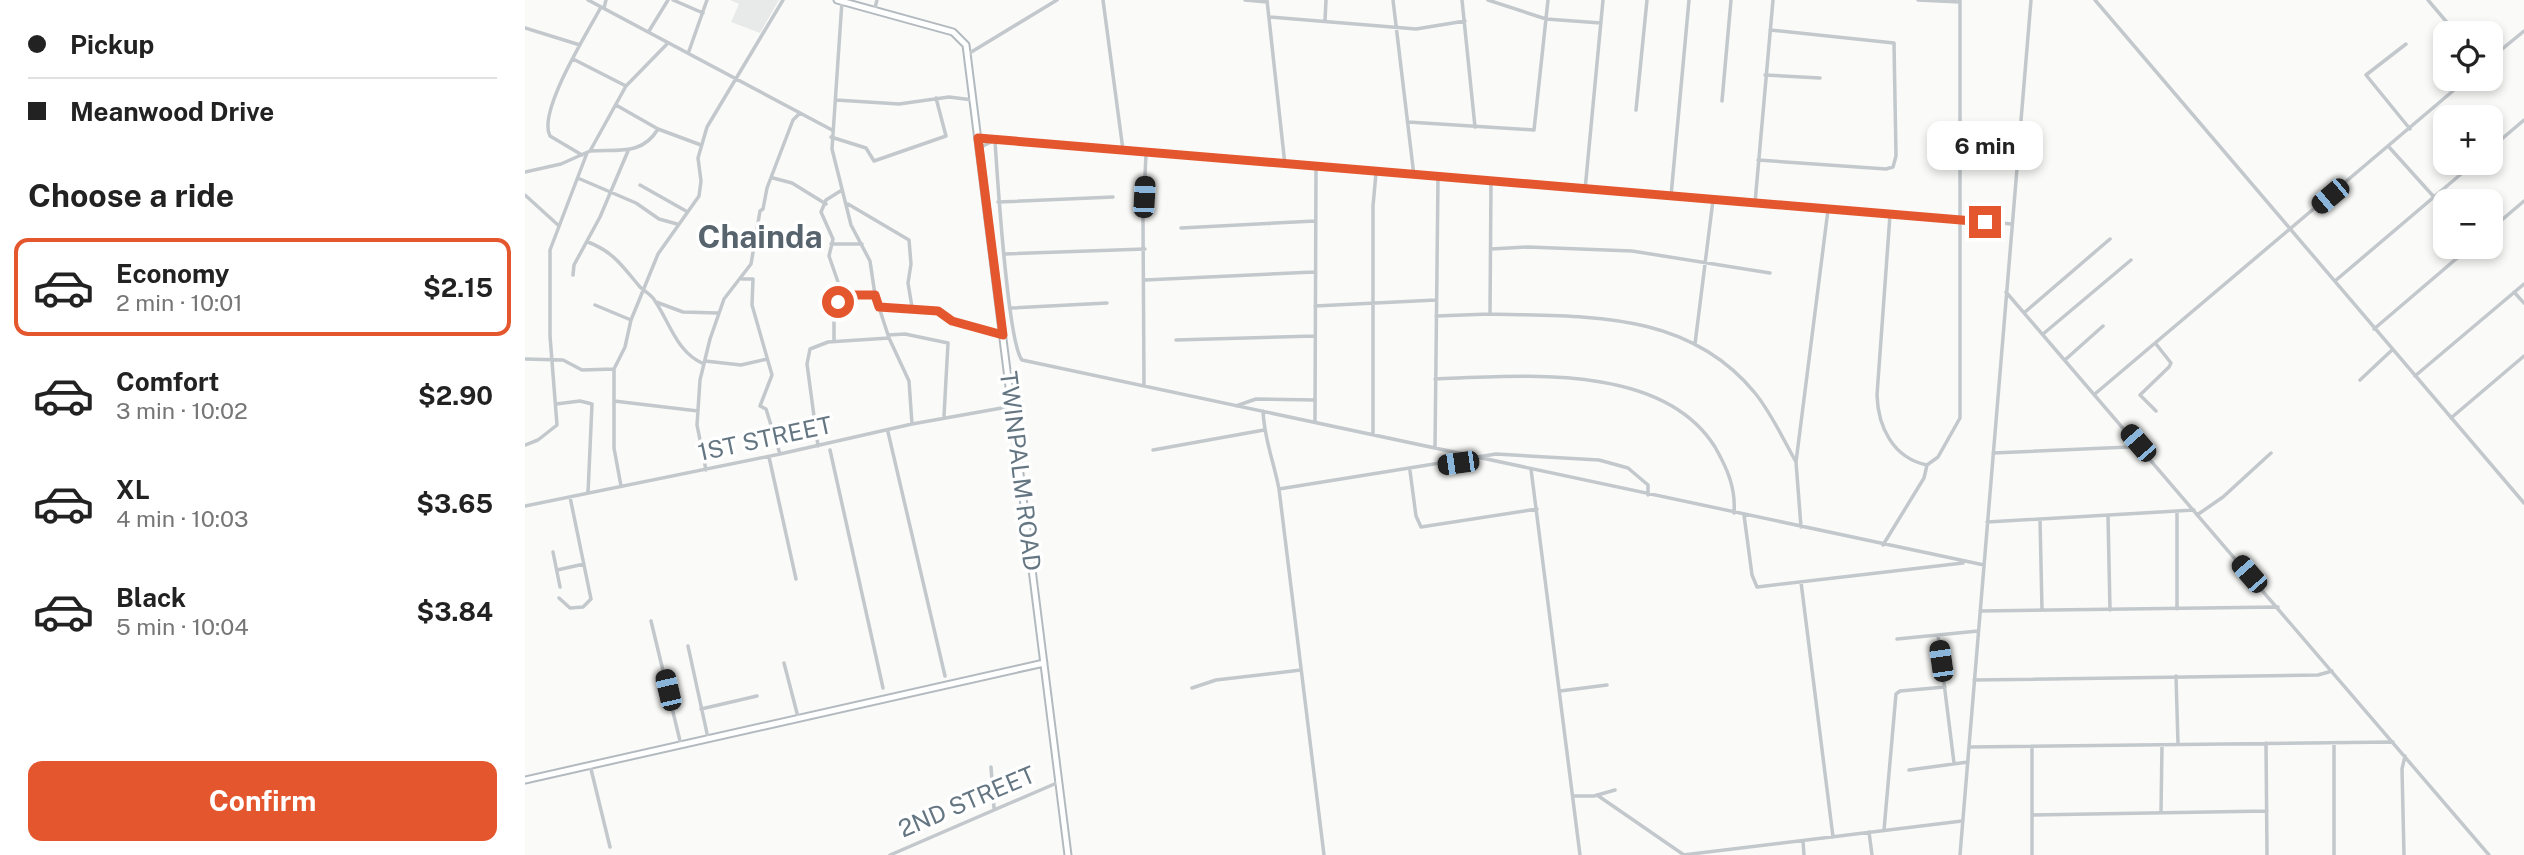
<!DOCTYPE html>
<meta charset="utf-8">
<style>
:root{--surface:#fff;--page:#f2f2f2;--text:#222;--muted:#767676;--line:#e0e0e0;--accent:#e4572e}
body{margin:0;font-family:"Public Sans",sans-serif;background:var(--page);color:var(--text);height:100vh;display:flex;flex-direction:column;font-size:26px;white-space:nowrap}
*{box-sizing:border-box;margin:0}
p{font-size:23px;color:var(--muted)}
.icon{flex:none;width:38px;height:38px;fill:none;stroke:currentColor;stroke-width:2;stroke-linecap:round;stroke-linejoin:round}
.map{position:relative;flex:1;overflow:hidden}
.details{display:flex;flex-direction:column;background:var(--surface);width:525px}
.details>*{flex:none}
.guide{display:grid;align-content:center;height:154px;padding:0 28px;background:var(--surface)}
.tools{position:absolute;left:1908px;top:21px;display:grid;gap:14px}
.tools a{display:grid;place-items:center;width:70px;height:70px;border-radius:14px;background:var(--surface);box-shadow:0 4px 10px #0003;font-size:35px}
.end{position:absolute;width:32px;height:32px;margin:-16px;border:9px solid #e4572e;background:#fff;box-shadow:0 0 0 4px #fff}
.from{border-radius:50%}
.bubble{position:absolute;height:49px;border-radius:14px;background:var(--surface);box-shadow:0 4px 10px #0003;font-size:23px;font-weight:700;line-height:49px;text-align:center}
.car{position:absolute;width:21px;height:42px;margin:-21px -10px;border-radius:9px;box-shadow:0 0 5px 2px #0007;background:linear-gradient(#222 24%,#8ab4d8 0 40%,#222 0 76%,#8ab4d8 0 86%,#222 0)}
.guide b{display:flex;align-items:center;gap:24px;height:66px;font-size:26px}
.guide b+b{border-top:2px solid var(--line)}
.guide i{width:18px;height:18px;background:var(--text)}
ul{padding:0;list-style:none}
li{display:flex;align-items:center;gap:21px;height:98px;margin:0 14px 10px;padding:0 14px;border:4px solid transparent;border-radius:14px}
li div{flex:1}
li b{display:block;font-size:26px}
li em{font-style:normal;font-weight:700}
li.current{border-color:var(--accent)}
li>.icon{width:63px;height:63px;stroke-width:1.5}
h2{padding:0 28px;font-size:32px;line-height:84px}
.button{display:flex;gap:14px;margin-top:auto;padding:14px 28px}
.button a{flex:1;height:80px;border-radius:14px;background:var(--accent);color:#fff;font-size:28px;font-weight:700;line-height:80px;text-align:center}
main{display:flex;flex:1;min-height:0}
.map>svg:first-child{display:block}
.built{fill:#e8e9e9}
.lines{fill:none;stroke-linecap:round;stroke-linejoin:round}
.secondary-casing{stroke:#b3babf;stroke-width:9}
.minor{stroke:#c3c8cc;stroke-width:3.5}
.secondary{stroke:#fff;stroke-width:5}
.route{stroke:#e4572e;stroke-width:9}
.labels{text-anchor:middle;stroke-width:7;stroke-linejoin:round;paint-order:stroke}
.street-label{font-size:24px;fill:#657683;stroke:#fff}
.district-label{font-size:32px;font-weight:bold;fill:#57646e;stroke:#fff}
</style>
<main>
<section class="details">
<div class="guide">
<b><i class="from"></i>Pickup</b>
<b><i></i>Meanwood Drive</b>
</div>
<h2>Choose a ride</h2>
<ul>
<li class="current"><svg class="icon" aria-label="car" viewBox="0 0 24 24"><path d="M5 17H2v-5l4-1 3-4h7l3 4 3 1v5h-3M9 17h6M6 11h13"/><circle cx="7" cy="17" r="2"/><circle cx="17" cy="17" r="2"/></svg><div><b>Economy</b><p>2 min · 10:01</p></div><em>$2.15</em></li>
<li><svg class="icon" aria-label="car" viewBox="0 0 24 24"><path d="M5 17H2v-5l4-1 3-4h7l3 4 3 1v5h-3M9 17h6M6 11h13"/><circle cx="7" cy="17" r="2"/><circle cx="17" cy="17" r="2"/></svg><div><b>Comfort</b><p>3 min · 10:02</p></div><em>$2.90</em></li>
<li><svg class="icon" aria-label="car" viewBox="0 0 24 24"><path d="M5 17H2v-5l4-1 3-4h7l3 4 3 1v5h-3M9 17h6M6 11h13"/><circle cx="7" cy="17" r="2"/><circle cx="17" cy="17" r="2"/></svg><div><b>XL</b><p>4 min · 10:03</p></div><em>$3.65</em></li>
<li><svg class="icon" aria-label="car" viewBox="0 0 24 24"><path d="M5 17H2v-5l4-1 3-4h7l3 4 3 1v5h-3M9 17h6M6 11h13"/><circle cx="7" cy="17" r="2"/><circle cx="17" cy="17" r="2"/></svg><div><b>Black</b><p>5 min · 10:04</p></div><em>$3.84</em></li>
</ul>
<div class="button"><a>Confirm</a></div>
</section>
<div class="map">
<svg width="1999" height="855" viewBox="0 0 1999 855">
<rect width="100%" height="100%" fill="#fafaf8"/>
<path class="built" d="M205 0H254L235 33 206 22 214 4Z"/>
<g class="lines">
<g class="secondary-casing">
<path id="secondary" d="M312 0 428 32 441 45 543 855
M0 780 519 663"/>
</g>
<path class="minor" d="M63 0 307 130
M148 0 178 13
M578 0 598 150
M720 0 742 2
M742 0 760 165
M868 0 889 176
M937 0 950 127
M963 0 1021 19 1076 23
M1393 0 1435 2
M1570 0 1999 503
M1903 0 1931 33
M317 1 307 149 326 225 345 261 350 295 364 338 384 381 387 424
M79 8 81 0
M349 11 352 0
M745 17 891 29 940 21
M800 21 801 0
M0 28 55 45
M124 31 143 0
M1881 44 1841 75 1885 129
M164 51 182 0
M443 54 532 0
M48 59 101 86
M1965 59 1999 31
M1240 75 1295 78
M311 100 374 104 424 97 448 100
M1197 101 1206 0
M91 105 133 129 176 145
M1111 110 1122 0
M883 122 1009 130 1023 0
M306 137 341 148 349 161 421 136 411 98
M453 138 1487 224
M470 141C472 172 483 344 497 360L1459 565
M1864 147 1909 197
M454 148 468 141
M1965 149 1999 120
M65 151C92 149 117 156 133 129
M57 155 25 136C12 112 63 32 76 7
M1233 160 1361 169 1368 167 1371 156 1369 43 1245 30
M0 172 36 164 65 151 101 86 143 43
M248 178 267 183 301 204
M55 179 111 203 134 219 152 224
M966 182 965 314C1062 317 1162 310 1230 393 1247 414 1258 439 1271 462
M115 185 161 211
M1060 190 1078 0
M0 195 33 225
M1146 196 1164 0
M473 202 588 197
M1230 203 1248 0
M323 204 384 240 386 264 383 283 387 307
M1365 215 1352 395C1353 427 1368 458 1402 465L1413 457 1435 418V0
M656 228 790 221
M1965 230 1999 201
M63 242C89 252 98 267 115 287 119 291 127 295 130 301 145 323 152 353 179 364
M306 244H337
M966 249 1003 247 1107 251 1245 273
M480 254 620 249
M48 275 49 265 75 217 103 151
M217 279H228L227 305 247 375 235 406 241 409 255 454
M620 280 789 272
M1810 281 1949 163
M1481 292 1964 855
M1989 292 1999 303
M315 295H350
M131 302 158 312 193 313
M70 305 106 320
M790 306 911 300
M354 307 413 311 427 321 476 335
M486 308 582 303
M1500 312 1585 239
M911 316 965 314
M1849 329 1945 247
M1518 334 1606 260
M363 335 380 334 423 343 419 416
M651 340 790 336
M309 342V321C317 317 316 308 313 302V282L304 256 308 239 296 212 301 200 317 190
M1170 344 1188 200
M0 359 38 360 57 370 89 369
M1541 359 1578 326
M180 361 216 365 242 359
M1890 376 1999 284
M910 379C997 376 1137 362 1190 447 1202 468 1211 488 1209 513
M1835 380 1867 350
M619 386 618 218 621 154
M1571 393 1942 79
M89 401 173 411
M31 404 55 401 67 404 63 493
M711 406 731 399 790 400
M738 411C739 439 749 462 754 489L799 855
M1631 411 1615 395 1644 367 1646 363 1631 344
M1926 418 1999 356
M790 422 791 169
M363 432 420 676
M848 434V206L851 173
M0 445 13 440 32 425 25 336V250L62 153
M293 446 282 364 285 349 303 342 364 338
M910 448 913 178
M305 450 358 688
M628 450 739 430
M1468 453 1604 447 1613 443
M244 457 271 579
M1006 469 1055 855
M181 470 172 425 175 380 185 339 199 299 226 264 235 211 238 209 242 188 268 120 275 113
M885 471 891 516 896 527 1012 509
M96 486 89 448V369L100 347 106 320 133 254 174 196 176 181 173 158 182 127 258 0
M754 489 971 454 1074 460 1103 468 1123 485V495
M0 506 255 454 387 424 488 406
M1652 513V609
M1219 515 1227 575 1232 587 1438 563
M1672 515 1698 497 1746 453
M1583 516 1585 610
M1515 519 1517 610
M1462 522 1669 510
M1276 527 1271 462 1303 210
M1358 545 1399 478 1402 465
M28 552 35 587
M32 570 59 564
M1276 582 1308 837
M34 598 45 608 58 607 66 599 45 497
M1455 611 1753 607
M126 621 156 745
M1413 635 1429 763
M1372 639 1453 631
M163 646 183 738
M259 663 273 717
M1651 676 1653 744
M1449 680 1793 675 1807 671
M667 688 691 680 776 670
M1035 691 1082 685
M176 709 232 696
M1741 743 1742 855
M1507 746V855
M1444 747 1868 742
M65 765 85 847
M466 767 469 808
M1384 770 1443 762
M1072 795 1159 855
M1049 796H1069L1090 790
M1636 812 1637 745
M1507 815 1742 811
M1359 830 1371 694 1375 691 1420 687
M1344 832 1347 855
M1278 841 1279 855
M365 855 534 782
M1158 855 1437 821
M1435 855 1506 0
M1809 855V743
M1879 855 1877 769 1880 756"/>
<use href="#secondary" class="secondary"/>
</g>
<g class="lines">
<path class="route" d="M313 302 315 295H350L354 307 413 311 427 321 478 335 453 138 1460 222"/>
</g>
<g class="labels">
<g class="street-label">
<text transform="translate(240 439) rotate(-12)" y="8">1ST STREET</text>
<text transform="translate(495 471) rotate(83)" y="8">TWINPALM ROAD</text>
<text transform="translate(442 802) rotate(-23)" y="8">2ND STREET</text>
</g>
<g class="district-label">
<text x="235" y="248">Chainda</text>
</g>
</g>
</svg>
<div class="tools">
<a><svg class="icon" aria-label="locate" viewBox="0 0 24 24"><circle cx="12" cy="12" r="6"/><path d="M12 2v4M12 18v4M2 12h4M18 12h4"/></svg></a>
<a>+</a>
<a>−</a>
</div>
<i class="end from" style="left:313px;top:302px"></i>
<i class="end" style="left:1460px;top:222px"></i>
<div class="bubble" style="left:1402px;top:121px;width:116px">6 min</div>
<i class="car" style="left:1805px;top:196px;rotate:230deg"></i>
<i class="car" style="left:619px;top:197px;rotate:3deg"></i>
<i class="car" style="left:1613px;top:443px;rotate:319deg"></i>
<i class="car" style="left:933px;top:463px;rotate:262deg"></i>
<i class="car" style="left:1724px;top:574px;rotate:319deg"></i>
<i class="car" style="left:1416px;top:661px;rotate:352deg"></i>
<i class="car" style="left:143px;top:690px;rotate:347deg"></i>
</div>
</main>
